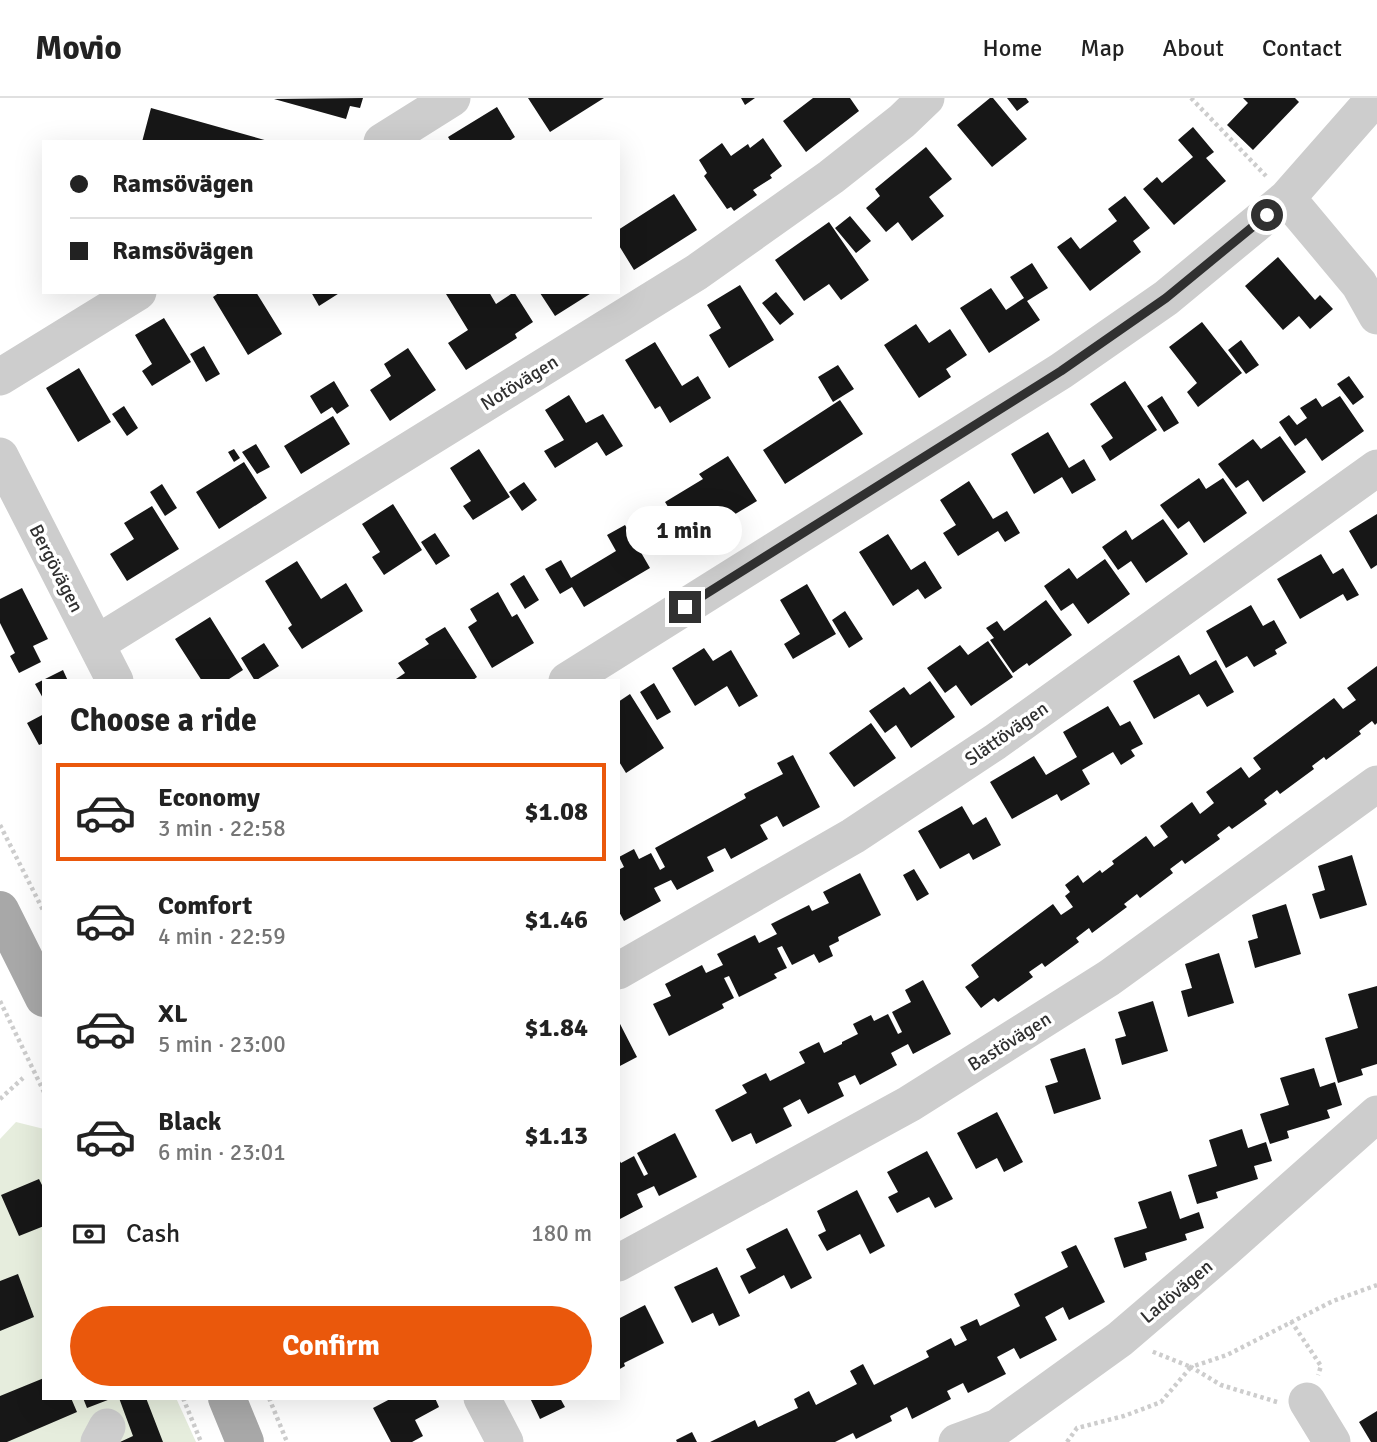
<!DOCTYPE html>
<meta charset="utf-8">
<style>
:root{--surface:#fff;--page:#f2f2f2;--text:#222;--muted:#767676;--line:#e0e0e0;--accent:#ea580c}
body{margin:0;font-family:Signika,sans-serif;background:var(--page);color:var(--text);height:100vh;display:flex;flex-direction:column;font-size:26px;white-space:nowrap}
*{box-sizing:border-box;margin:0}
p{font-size:23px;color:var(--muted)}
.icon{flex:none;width:38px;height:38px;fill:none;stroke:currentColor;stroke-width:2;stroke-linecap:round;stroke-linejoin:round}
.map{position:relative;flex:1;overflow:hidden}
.sheet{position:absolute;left:42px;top:581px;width:578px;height:721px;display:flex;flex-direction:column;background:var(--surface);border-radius:0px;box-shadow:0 7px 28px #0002}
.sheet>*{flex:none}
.hud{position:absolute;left:42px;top:42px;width:578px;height:154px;border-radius:0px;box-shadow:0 7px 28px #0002;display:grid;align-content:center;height:154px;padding:0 28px;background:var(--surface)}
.end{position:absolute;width:32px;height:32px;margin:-16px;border:9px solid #303030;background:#fff;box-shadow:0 0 0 4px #fff}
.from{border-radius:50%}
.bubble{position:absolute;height:49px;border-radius:24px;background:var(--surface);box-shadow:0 7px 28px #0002;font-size:23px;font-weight:700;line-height:49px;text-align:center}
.hud b{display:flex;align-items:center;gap:24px;height:66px;font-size:26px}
.hud b+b{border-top:2px solid var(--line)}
.hud i{width:18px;height:18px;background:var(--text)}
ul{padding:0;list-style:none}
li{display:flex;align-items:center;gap:21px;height:98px;margin:0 14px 10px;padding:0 14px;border:4px solid transparent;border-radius:0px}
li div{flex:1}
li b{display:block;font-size:26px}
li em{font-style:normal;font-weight:700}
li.active{border-color:var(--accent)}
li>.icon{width:63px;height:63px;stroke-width:1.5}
h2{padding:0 28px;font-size:32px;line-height:84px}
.pay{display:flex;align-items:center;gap:18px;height:77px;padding:0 28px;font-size:26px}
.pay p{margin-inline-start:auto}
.primary-button{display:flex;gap:14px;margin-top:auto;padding:14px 28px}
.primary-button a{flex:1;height:80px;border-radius:42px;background:var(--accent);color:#fff;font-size:28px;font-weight:700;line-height:80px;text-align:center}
header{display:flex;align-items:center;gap:42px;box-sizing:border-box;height:98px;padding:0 35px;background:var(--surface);border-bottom:2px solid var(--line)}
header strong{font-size:33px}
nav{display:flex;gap:38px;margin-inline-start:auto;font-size:24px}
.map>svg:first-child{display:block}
.green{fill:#e6eddd}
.building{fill:#171717}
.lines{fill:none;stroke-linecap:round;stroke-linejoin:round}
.path{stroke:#cdcdcd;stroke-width:4.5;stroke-dasharray:3.5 3.5;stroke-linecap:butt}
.minor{stroke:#cdcdcd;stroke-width:37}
.major{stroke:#a8a8a8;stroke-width:38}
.route{stroke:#303030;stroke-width:9}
.labels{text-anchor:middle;stroke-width:7;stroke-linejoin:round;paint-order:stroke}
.street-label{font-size:19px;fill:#303030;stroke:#fff}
</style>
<header>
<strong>Movio</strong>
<nav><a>Home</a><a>Map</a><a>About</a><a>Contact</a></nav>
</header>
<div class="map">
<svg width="1377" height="1344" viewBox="0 0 1377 1344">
<rect width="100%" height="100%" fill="#fff"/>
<path class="green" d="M16 1024 44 1031V1300H176L196 1344H0V1041Z"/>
<path class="building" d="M363 0 360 10 350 8 346 21 274 1Z
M528 0H604L550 34Z
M741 0H755L745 7Z
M813 0H850L859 13 806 54 783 23Z
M990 0H993L1027 41 992 69 957 27Z
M1007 0H1026L1029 4 1017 13Z
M1243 0H1295L1299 4 1253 52 1227 27 1248 5Z
M497 9 515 39 508 44H451L448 39Z
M151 10 268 43V44H142Z
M1193 29 1214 54 1206 60 1226 83 1174 127 1143 91 1157 79 1162 85 1193 59 1178 42Z
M763 40 782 68 770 77 772 80 753 92 757 97 734 113 731 109 727 111 704 78 707 75 699 62 722 45 731 58 748 46 750 50Z
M926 49 952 81 929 99 944 118 912 143 898 124 886 134 866 110 880 98 875 91Z
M674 96 697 132 634 172 618 146V132Z
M1125 98 1150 130 1133 143 1141 154 1090 193 1057 149 1071 139 1080 151 1117 123 1108 111Z
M850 118 871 143 856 155 835 130Z
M829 124 869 182 841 202 829 186 804 203 775 162Z
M1278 159 1315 202 1320 197 1333 211 1310 231 1299 218 1283 232 1245 188Z
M1032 165 1048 190 1027 203 1040 222 989 255 960 210 991 190 1006 212 1024 200 1010 179Z
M740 187 774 242 729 270 709 237 721 230 707 207Z
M220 194H256L282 236 248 257 213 199Z
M311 194H341L319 208Z
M448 194H489L496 206 514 194 533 224 515 236 517 240 466 272 448 245 468 232 446 196Z
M542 194H593L555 218 540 195Z
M776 194 794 216 780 227 762 205Z
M164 220 191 264 152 288 142 273 152 266 135 237Z
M1202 224 1242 275 1198 309 1187 294 1197 285 1169 249Z
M916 226 929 245 950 231 967 257 946 271 951 279 919 300 884 247Z
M1241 242 1259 267 1246 276 1228 252Z
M655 244 682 288 698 278 711 300 670 325 660 308 655 311 625 262Z
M204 248 220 276 206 284 190 256Z
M408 250 436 292 390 323 370 292 391 278 384 266Z
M838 267 854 291 833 304 818 279Z
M79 270 111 324 78 344 46 290Z
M1349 278 1364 299 1353 307 1337 286Z
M334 283 349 308 337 316 332 309 321 316 310 298Z
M1125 283 1157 332 1110 363 1101 348 1113 340 1090 306Z
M569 297 586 325 603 316 623 348 606 358 597 344 555 370 544 353 564 342 545 312Z
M1162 298 1179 325 1164 334 1147 308Z
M1340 298 1364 333 1322 363 1306 340 1295 348 1279 324 1289 317 1297 327 1307 320 1300 310 1316 300 1322 309Z
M840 302 863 336 785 386 763 352Z
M124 308 138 330 127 338 112 316Z
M333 318 350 346 301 376 284 348Z
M1048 334 1069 370 1084 361 1096 382 1072 396 1062 379 1034 396 1011 356Z
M1280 338 1306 374 1263 404 1248 382 1236 390 1218 366 1253 341 1261 351Z
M256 346 270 369 257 376 242 354Z
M234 351 240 360 234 364 228 354Z
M479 351 510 399 473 422 463 408 471 403 450 370Z
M728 358 757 403 727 421 724 416 699 432 694 424 682 431 665 404 703 381 699 376Z
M244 364 267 400 219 431 196 394Z
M1199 380 1206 391 1223 380 1247 415 1204 445 1189 423 1178 431 1160 407Z
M969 383 993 421 1007 413 1020 435 1005 444 998 433 958 458 943 435 956 427 940 402Z
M524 384 537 402 522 413 509 394Z
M162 386 177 410 165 418 150 394Z
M393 406 422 452 384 477 372 459 380 454 362 426Z
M152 408 179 451 127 483 110 456 134 441 124 425Z
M1377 416V467L1371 471 1349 433Z
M1163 421 1188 456 1146 485 1131 463 1118 472 1102 449 1126 432 1132 442Z
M625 427 650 470 584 509 572 489 560 496 545 471 561 462 571 480 616 453 607 437Z
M435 435 450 458 436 467 421 444Z
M888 436 911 472 925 463 942 490 925 501 918 491 893 508 859 454Z
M1321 456 1333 476 1343 470 1359 497 1347 503 1343 496 1300 521 1277 481Z
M1105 461 1130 496 1088 526 1073 505 1061 513 1044 488 1069 470 1077 481Z
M297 463 321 501 346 485 363 513 302 551 288 530 292 527 265 483Z
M524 477 539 502 525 511 510 486Z
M807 486 836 536 793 561 784 546 800 536 780 502Z
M22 490 48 541 33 548 41 564 19 575 10 558 15 555 0 525V501Z
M498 494 512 519 517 516 534 545 492 570 468 529 477 523 470 511Z
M1046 502 1072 537 1029 568 1027 565 1013 575 990 542 994 540 986 530 997 523 1004 533Z
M1251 507 1263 528 1274 522 1287 545 1275 552 1277 556 1254 569 1247 558 1226 570 1206 533Z
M845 513 863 541 849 550 832 522Z
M210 519 243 572 226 583H202L175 541Z
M445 529 477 579 472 583H393L405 575 398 565 429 546 425 541Z
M988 543 1013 579 971 608 956 587 945 595 927 570 960 547 968 557Z
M264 545 279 568 255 583 241 560Z
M704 550 713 563 731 552 758 598 739 609 727 588 695 608 672 570Z
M1179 557 1190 577 1216 562 1234 594 1207 609 1199 596 1154 621 1133 583Z
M1377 568V625L1375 627 1372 623 1359 633 1361 636 1326 662 1324 659 1312 668 1314 671 1280 696 1277 692 1264 702 1267 706 1232 731 1229 728 1217 737 1220 741 1185 766 1182 762 1170 771 1173 775 1140 800 1137 796 1124 806 1127 809 1092 835 1089 830 1076 840 1079 844 1045 869 1042 865 1029 874 1033 879 998 904 994 900 981 910 965 889 979 879 971 867 1053 806 1061 817 1073 809 1065 798 1070 794 1065 787 1078 777 1083 785 1100 772 1102 775 1114 766 1112 763 1146 738 1154 749 1168 739 1160 728 1192 704 1200 716 1214 705 1206 694 1241 669 1249 680 1261 671 1253 660 1334 600 1343 611 1356 602 1347 590Z
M63 572 68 583H44V602L35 586Z
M930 583 955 619 911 650 896 627 885 635 869 613 904 589 910 597Z
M654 585 671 614 657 622 640 594Z
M630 596 664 650 626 675 618 662V604Z
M1108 608 1120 628 1130 623 1143 646 1131 652 1135 658 1121 667 1113 654 1082 672 1090 686 1061 703 1057 696 1012 721 990 684 1034 658 1046 677 1077 659 1063 634Z
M44 616V645L39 647 27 625Z
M871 625 896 660 854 689 829 655Z
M793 657 820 709 783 729 777 718 760 727 768 741 731 761 725 750 707 759 714 773 677 792 671 782 654 790 661 803 624 823 618 812V772L624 769 619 759 634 751 639 761 651 755 660 772 665 769 655 750 746 700 744 696 783 676 777 665Z
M962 708 973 727 986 719 1001 747 973 762 969 755 940 771 918 733Z
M1352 757 1367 807 1320 821 1312 796 1325 792 1318 768Z
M914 771 929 796 917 803 903 777Z
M860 775 881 817 838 839 839 843 829 848 833 858 819 865 814 856 792 867 782 848 777 850 787 870 774 876 777 880 739 899 729 878 724 880 734 900 722 906 724 910 669 938 653 906 671 898 665 886 702 867 706 875 723 867 717 856 755 837 759 845 777 836 771 826 809 807 812 813 829 805 823 794Z
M1286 806 1301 856 1255 870 1248 843 1258 840 1252 817Z
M1219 855 1234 905 1188 919 1181 893 1192 890 1185 866Z
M923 882 951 936 913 956 908 946 891 955 897 967 860 987 855 977 838 985 844 998 808 1016 800 1001 783 1010 792 1028 756 1046 751 1035 732 1044 715 1012 747 995 742 987 766 975 770 983 805 965 799 954 819 944 824 955 842 946V944L858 936 853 926 871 917 874 923 888 916 898 936 902 934 892 914 911 904 905 892Z
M1377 888V966L1361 971 1363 977 1338 985 1325 940 1358 930 1348 896Z
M1153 903 1168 953 1122 967 1115 941 1126 938 1118 914Z
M618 922 637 959 618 969Z
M1085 950 1101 1001 1054 1016 1045 988 1058 984 1050 961Z
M1314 970 1320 989 1335 984 1342 1007 1327 1012 1330 1020 1287 1033 1289 1040 1270 1046 1260 1016 1289 1007 1280 980Z
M997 1014 1023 1064 1004 1074 997 1060 976 1071 957 1035Z
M1242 1031 1248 1050 1266 1044 1272 1063 1254 1068 1258 1081 1216 1094 1218 1100 1197 1106 1188 1077 1217 1068 1209 1042Z
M675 1035 697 1079 659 1098 654 1088 637 1096 643 1109 618 1122V1060L621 1065 634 1058 644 1078 648 1076 637 1055Z
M927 1053 953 1101 935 1110 929 1099 897 1115 888 1099 898 1094 887 1074Z
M39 1081 44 1091V1128L19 1138 1 1097Z
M857 1092 885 1148 870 1156 860 1136 827 1153 818 1137 826 1133 817 1113Z
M1171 1093 1180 1121 1199 1114 1204 1130 1185 1136 1187 1142 1145 1155 1147 1162 1124 1170 1114 1140 1147 1130 1138 1104Z
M787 1130 812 1180 791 1191 784 1177 749 1196 740 1178 756 1170 746 1151Z
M1076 1147 1105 1204 1069 1222 1063 1209 1045 1219 1057 1242 1020 1261 1014 1250 997 1259 1006 1276 968 1295 963 1285 947 1293 951 1301 912 1321 907 1309 890 1318 892 1323 856 1341 853 1335 835 1344H710L755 1322 758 1329 798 1310 794 1301 809 1293 816 1307 857 1286 850 1273 863 1266 874 1287 929 1259 926 1253 951 1240 955 1248 967 1242 960 1229 977 1221 980 1228 1020 1208 1014 1196 1068 1169 1061 1154Z
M717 1169 740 1218 719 1228 713 1215 692 1225 674 1189Z
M18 1176 34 1219 0 1233V1183Z
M645 1207 664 1245 624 1265 625 1268 618 1272V1221Z
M44 1280V1300H71L77 1314 7 1344H0V1298Z
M83 1300H113L87 1310Z
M119 1300H146L163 1344H120L133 1338Z
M392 1300H435L439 1309 415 1322 423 1338 412 1344H391L373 1310Z
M530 1300H560L565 1309 540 1321Z
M1377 1313V1344H1371L1359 1324Z
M692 1334 697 1344H677L676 1342Z"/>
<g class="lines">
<path class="path" d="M1191 0 1266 78
M0 727 44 814
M0 903 44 994
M0 1001 23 980
M1291 1223 1321 1268 1318 1277
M183 1300 201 1344
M269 1300 287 1344
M1277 1304 1221 1287 1191 1269 1227 1257 1333 1203 1377 1187
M1067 1344 1077 1330 1124 1318 1161 1304 1191 1269 1151 1253"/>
<path class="minor" d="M382 44 452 0
M1287 100 1359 186 1377 218
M0 279 138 194
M0 358 115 583
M96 546 697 174 831 79 902 23 926 0
M567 583 1061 273 1166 200 1287 100 1375 0
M618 873 853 738 995 644 1377 370
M618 1165 909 1006 1109 880 1377 686
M482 1300 505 1344
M1307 1303 1332 1344
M99 1344 107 1329
M957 1344 998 1329 1120 1241 1224 1152 1377 1016"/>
<path class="major" d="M0 812 44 900
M227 1300 245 1344"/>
</g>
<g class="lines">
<path class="route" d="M685 509 1061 273 1166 200 1267 117"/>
</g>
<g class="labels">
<g class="street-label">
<text transform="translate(519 284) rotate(-32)" y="7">Notövägen</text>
<text transform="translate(57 470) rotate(63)" y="7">Bergövägen</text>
<text transform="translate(1006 635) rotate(-35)" y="7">Slättövägen</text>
<text transform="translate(1009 943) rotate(-32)" y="7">Bastövägen</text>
<text transform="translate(1176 1193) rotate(-40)" y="7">Ladövägen</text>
</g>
</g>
</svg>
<i class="end from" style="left:1267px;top:117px"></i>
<i class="end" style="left:685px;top:509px"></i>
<div class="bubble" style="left:626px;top:408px;width:116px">1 min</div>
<div class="hud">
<b><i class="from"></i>Ramsövägen</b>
<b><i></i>Ramsövägen</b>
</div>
<section class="sheet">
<h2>Choose a ride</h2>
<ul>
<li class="active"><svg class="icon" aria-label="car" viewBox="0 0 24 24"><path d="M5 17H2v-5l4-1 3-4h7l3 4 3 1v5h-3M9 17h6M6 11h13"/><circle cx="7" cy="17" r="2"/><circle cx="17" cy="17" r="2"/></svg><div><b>Economy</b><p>3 min · 22:58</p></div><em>$1.08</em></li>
<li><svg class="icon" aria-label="car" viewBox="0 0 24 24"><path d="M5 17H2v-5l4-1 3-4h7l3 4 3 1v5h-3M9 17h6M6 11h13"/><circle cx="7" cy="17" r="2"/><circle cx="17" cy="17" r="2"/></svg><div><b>Comfort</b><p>4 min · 22:59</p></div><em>$1.46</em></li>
<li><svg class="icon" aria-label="car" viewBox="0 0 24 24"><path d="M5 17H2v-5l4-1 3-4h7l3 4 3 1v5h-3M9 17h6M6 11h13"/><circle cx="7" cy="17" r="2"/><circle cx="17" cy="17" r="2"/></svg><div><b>XL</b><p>5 min · 23:00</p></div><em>$1.84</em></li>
<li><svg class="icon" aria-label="car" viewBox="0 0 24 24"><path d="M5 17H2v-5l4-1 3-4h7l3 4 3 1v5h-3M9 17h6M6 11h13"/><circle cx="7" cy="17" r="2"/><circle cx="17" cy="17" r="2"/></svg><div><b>Black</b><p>6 min · 23:01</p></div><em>$1.13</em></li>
</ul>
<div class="pay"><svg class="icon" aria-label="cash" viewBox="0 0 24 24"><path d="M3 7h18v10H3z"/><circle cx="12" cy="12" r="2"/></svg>Cash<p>180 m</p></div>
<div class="primary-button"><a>Confirm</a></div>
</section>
</div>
